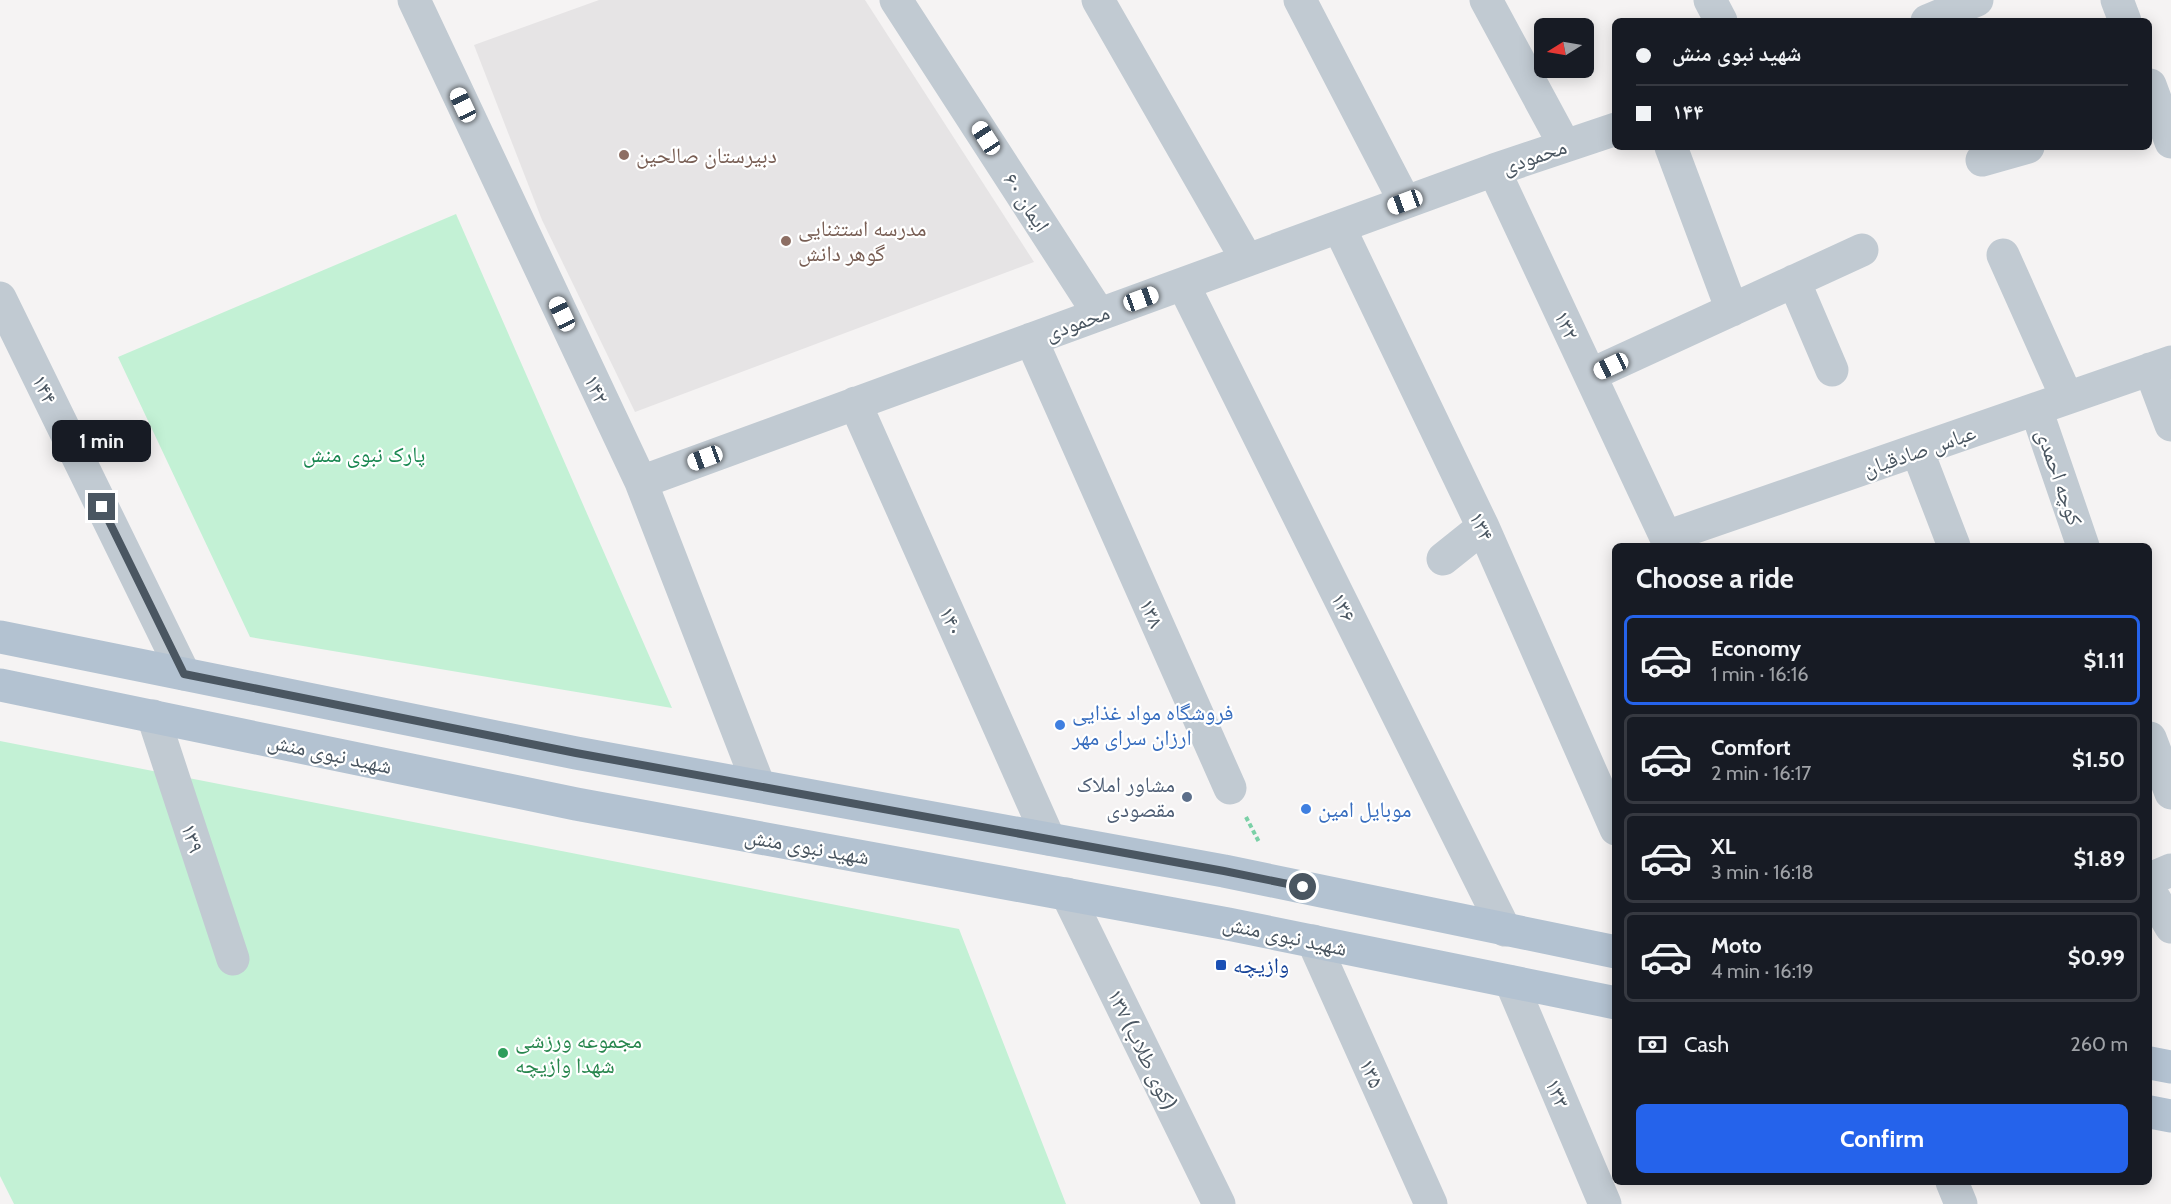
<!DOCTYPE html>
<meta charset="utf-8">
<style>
:root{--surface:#171b24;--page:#242831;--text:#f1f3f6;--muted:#9ea1a6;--line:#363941;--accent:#2563eb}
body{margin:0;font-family:Cabin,"Noto Naskh Arabic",sans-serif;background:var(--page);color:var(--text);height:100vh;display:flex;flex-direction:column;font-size:22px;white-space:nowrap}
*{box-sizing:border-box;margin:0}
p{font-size:20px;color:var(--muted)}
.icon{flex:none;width:33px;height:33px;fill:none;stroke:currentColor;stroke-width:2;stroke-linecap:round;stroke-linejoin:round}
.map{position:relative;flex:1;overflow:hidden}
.side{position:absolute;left:1612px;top:543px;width:540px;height:642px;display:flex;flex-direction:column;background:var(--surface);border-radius:9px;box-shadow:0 3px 15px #0003}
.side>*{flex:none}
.top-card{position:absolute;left:1612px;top:18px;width:540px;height:132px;border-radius:9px;box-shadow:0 3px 15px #0003;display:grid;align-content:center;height:132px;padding:0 24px;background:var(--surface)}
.needle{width:39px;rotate:259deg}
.controls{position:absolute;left:1534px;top:18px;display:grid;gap:12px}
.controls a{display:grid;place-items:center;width:60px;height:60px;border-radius:9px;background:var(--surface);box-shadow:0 3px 15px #0003;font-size:30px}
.end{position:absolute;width:27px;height:27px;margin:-14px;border:8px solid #4a5661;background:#fff;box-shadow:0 0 0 3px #fff}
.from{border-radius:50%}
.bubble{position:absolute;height:42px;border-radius:9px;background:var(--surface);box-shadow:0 3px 15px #0003;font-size:20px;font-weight:800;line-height:42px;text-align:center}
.car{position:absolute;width:18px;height:36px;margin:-18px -9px;border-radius:8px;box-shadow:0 0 4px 2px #0007;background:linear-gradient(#fff 24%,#345 0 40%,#fff 0 76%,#345 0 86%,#fff 0)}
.top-card b{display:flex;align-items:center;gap:21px;height:57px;font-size:22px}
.top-card b+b{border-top:2px solid var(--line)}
.top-card i{width:15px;height:15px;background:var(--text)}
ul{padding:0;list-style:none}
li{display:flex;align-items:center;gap:18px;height:90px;margin:0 12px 9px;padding:0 12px;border:3px solid var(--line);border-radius:9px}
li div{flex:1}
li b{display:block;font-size:22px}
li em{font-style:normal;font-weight:800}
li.selected{border-color:var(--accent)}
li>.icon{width:54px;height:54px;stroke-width:1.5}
h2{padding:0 24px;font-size:27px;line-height:72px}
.pay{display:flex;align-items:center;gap:15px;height:66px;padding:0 24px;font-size:22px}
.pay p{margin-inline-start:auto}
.cta{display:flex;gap:12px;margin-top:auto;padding:12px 24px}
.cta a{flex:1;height:69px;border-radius:9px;background:var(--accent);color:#fff;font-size:24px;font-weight:800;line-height:69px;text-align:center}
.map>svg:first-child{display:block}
.education{fill:#e6e4e5}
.green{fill:#c3f1d5}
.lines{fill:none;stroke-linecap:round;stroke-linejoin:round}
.path{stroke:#7ad0a6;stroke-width:4;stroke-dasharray:4.5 3;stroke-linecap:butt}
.minor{stroke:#c1cad2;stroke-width:33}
.major{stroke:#b3c2d1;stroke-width:33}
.route{stroke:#4a5661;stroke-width:8}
.education-dot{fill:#8d6e63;stroke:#fff;stroke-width:2}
.shop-dot{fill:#3f7fe0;stroke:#fff;stroke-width:2}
.service-dot{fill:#5c6f8a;stroke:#fff;stroke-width:2}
.transit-dot{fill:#1a4fb4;stroke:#fff;stroke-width:2}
.leisure-dot{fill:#2e9e5b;stroke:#fff;stroke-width:2}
.labels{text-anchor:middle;stroke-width:4.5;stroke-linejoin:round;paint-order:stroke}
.education-label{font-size:22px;fill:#785e54;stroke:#fff;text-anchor:start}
.street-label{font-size:22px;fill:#4a5661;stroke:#fff}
.park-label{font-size:22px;fill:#17864f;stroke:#fff}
.shop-label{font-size:22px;fill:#366cbe;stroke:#fff;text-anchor:start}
.service-label{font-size:22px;fill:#4e5e75;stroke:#fff;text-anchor:end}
.transit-label{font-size:22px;fill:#164399;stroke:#fff;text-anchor:start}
.leisure-label{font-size:22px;fill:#27864d;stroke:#fff;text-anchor:start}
</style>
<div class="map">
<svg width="2171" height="1204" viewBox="0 0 2171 1204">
<rect width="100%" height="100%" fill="#f5f3f3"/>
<path class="education" d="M599 0H865L1034 262 635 412 542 220 474 45Z"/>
<path class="green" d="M456 214 672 708 250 637 118 357Z
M0 741 959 929 1066 1204H14L0 1176Z"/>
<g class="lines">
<path class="path" d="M1246 817 1259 842"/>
<path class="minor" d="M414 0 641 482 759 786
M896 0 1099 314
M1098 0 1247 260
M1300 0 1405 202
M1486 0 1565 146
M1710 0 1721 21
M2117 0 2125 21
M1927 21 1977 0
M2150 85 2171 142
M1671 147 1732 310
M1982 160 2028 147
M1494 170 1670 546
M1339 227 1483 527 1616 829
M2003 255 2067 398
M1794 281 1832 370
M1183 284 1505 930
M0 298 184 674
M1031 339 1230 788
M2150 369 2171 425
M1590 375 1862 250
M855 403 1049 839
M2036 409 2083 546
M1917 450 1954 546
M641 482 1494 170 1616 129
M1666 537 2171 362
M1443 559 1483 527
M153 716 233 959
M2150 738 2171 793
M2150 879 2171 870
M2150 891 2171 927
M1067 894 1219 1204
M1313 941 1431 1204
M1511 982 1605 1204
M1952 1182 1961 1204"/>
<path class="major" d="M0 637 576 753 1224 871 1616 952
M0 685 576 804 1228 924 1616 1003
M2150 1063 2171 1067
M2150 1112 2171 1116"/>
</g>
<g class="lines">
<path class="route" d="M102 507 184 674 576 753 1224 871 1303 887"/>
</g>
<g class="education-dot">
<circle cx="624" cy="155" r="6"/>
<circle cx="786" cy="241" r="6"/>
</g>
<g class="shop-dot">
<circle cx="1060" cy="725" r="6"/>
<circle cx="1306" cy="809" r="6"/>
</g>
<circle class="service-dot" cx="1187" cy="797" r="6"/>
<rect class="transit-dot" x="1215" y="959" width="12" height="12" rx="3"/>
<circle class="leisure-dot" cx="503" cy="1053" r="6"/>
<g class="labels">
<g class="education-label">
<text x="636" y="163">دبیرستان صالحین</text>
<text x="798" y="236">مدرسه استثنایی<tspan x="798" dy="25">گوهر دانش</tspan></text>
</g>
<g class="street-label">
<text transform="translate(1534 156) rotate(-19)" y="8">محمودی</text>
<text transform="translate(1027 202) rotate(57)" y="8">ایمان ۶۰</text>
<text transform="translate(1077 322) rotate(-20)" y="8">محمودی</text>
<text transform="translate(1567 325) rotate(65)" y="8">۱۳۲</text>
<text transform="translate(45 389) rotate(64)" y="8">۱۴۴</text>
<text transform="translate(597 389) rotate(65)" y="8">۱۴۲</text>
<text transform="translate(1919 450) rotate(-19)" y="8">عباس صادقیان</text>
<text transform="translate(2060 477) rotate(71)" y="8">کوچه احمدی</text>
<text transform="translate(1482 526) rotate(65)" y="8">۱۳۴</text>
<text transform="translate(1344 607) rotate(64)" y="8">۱۳۶</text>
<text transform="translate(1152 613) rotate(66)" y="8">۱۳۸</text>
<text transform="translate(952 621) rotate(66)" y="8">۱۴۰</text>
<text transform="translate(330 753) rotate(12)" y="8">شهید نبوی منش</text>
<text transform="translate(193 838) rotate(72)" y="8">۱۳۹</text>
<text transform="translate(807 846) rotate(10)" y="8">شهید نبوی منش</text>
<text transform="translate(1285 935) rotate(12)" y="8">شهید نبوی منش</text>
<text transform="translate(1143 1049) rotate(64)" y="8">۱۳۷ (کوی طلاب)</text>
<text transform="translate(1372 1073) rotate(66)" y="8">۱۳۵</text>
<text transform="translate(1558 1093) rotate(67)" y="8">۱۳۳</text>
</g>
<g class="park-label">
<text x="364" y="462">پارک نبوی منش</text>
</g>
<g class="shop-label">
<text x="1072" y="720">فروشگاه مواد غذایی<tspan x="1072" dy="25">ارزان سرای مهر</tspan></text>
<text x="1318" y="817">موبایل امین</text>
</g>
<g class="service-label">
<text x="1175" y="792">مشاور املاک<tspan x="1175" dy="25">مقصودی</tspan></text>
</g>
<g class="transit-label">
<text x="1233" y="973">وازیچه</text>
</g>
<g class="leisure-label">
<text x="515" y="1048">مجموعه ورزشی<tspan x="515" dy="25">شهدا وازیچه</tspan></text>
</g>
</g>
</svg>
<div class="controls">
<a><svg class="needle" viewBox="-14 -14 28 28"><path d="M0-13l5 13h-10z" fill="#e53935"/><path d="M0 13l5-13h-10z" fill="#9ea1a6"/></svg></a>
</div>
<i class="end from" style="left:1303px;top:887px"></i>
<i class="end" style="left:102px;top:507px"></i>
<div class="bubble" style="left:52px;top:420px;width:99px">1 min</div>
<i class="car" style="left:463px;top:105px;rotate:335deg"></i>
<i class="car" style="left:986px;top:138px;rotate:327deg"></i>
<i class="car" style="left:1405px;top:202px;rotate:250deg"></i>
<i class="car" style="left:1141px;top:299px;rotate:70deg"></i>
<i class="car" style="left:562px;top:314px;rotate:335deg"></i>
<i class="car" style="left:1611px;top:366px;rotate:245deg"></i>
<i class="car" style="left:705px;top:458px;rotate:250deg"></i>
<div class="top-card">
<b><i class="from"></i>شهید نبوی منش</b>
<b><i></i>۱۴۴</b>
</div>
<section class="side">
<h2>Choose a ride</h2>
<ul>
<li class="selected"><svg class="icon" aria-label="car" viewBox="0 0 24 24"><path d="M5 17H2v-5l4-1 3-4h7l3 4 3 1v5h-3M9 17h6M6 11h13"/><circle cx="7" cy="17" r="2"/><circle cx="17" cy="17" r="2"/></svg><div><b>Economy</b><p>1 min · 16:16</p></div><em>$1.11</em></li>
<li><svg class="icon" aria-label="car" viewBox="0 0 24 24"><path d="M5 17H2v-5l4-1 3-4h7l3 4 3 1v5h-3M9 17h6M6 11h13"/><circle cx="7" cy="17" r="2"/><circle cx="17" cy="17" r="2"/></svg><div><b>Comfort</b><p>2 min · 16:17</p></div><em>$1.50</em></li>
<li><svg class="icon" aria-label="car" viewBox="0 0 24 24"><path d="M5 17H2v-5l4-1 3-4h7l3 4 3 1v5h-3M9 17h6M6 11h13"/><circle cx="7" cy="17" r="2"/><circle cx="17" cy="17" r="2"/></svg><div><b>XL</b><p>3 min · 16:18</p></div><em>$1.89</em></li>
<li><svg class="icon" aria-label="car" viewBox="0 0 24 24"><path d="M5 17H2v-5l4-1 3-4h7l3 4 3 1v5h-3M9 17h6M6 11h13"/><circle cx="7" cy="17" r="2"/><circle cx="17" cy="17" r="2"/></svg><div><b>Moto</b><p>4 min · 16:19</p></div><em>$0.99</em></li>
</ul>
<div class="pay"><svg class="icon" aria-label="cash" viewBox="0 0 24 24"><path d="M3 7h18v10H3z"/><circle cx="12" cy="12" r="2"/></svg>Cash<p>260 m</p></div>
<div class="cta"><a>Confirm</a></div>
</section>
</div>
